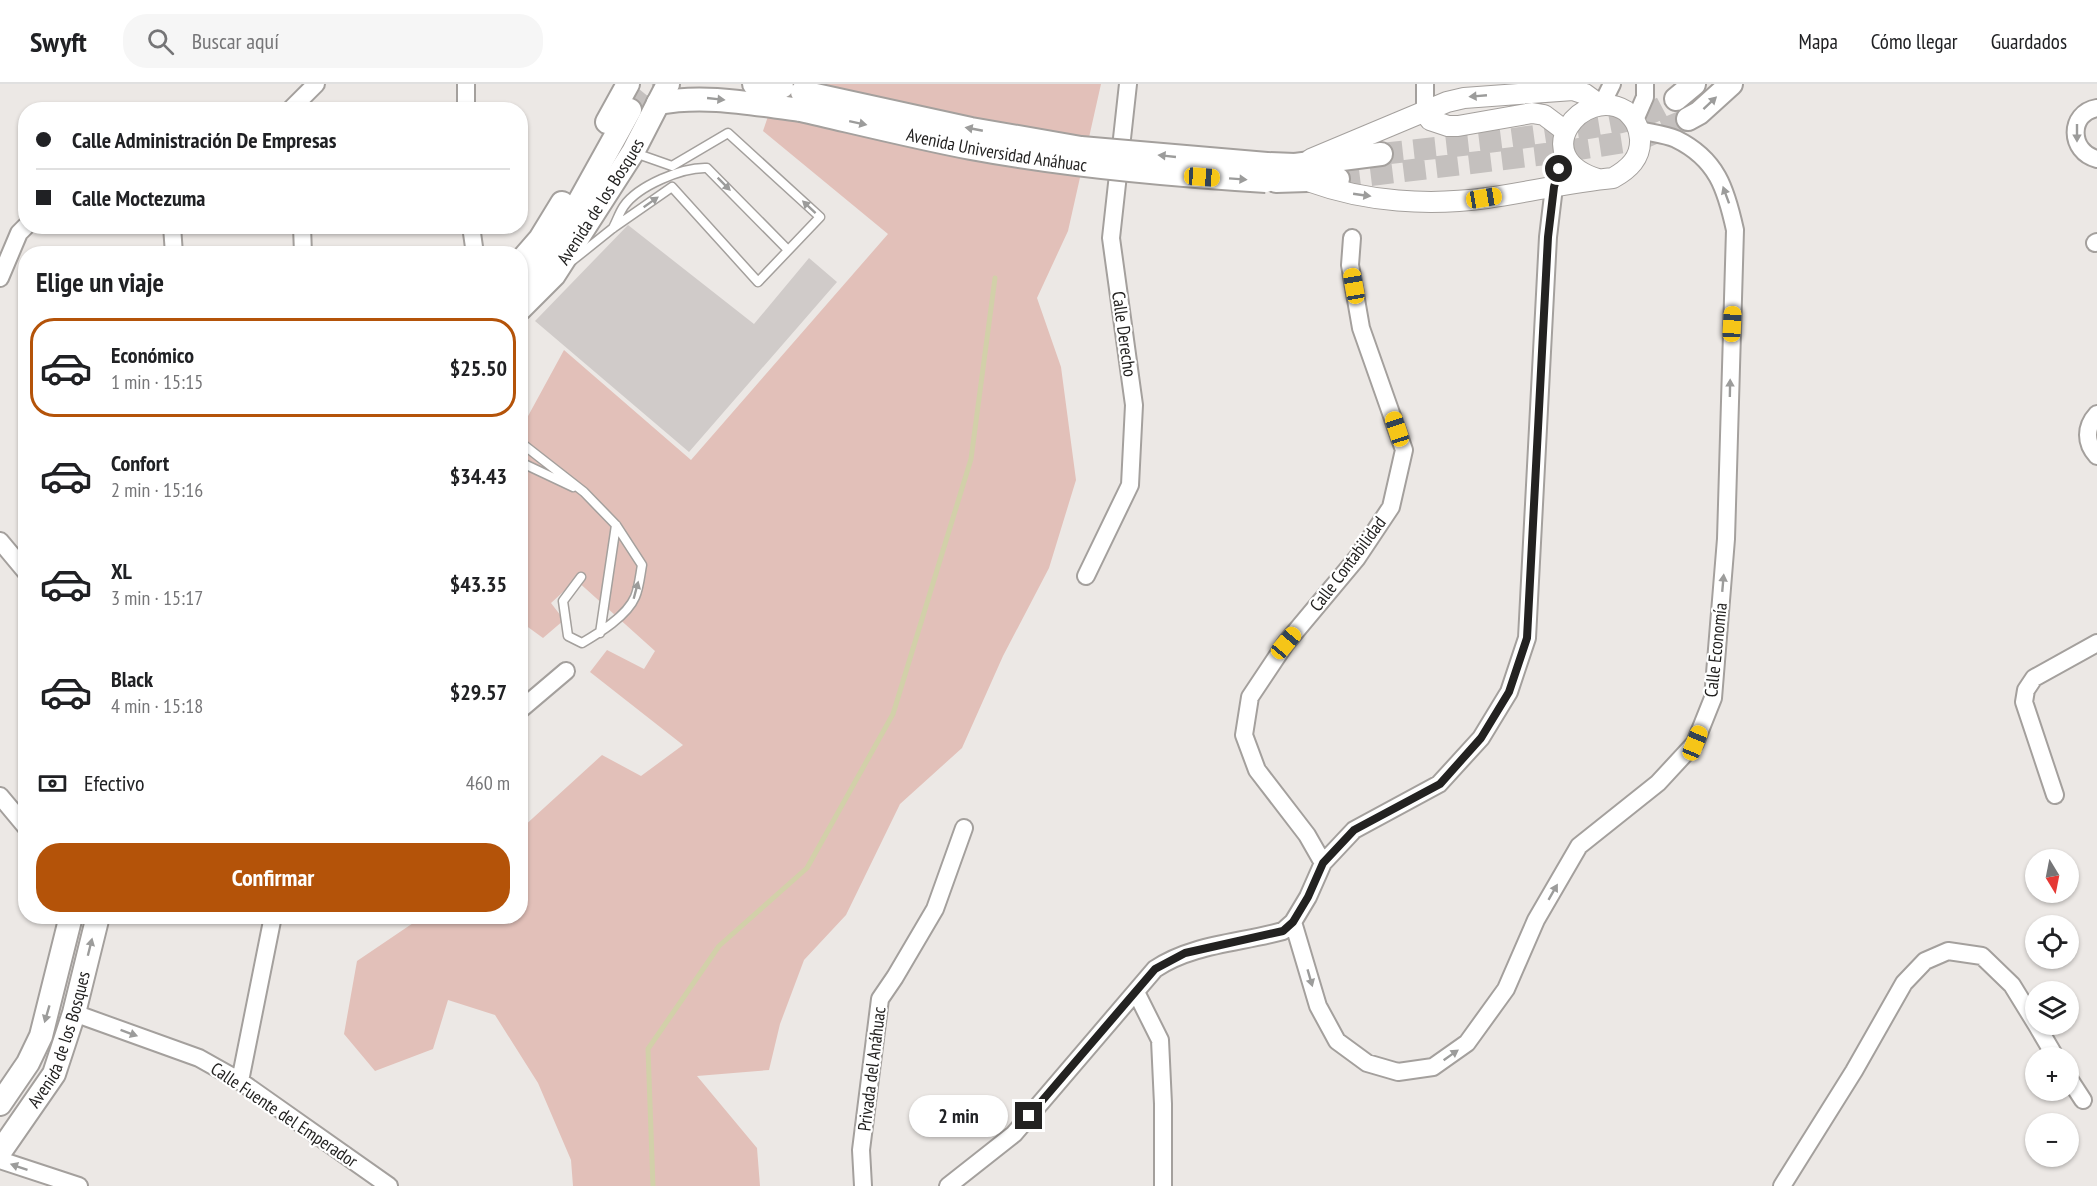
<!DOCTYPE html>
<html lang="es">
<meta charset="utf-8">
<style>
:root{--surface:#fff;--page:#f6f6f6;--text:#202124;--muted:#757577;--line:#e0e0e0;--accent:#b45309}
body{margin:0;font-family:"PT Sans Narrow",sans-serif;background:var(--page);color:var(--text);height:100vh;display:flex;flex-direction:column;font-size:22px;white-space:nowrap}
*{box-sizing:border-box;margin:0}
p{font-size:20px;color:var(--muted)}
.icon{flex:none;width:33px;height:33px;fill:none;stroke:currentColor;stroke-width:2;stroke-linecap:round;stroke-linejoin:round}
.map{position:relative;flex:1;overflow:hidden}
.panel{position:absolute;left:18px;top:162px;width:510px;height:678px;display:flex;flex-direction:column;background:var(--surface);border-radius:24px;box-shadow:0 2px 4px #0004}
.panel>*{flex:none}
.top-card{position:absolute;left:18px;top:18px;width:510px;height:132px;border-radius:24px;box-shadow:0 2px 4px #0004;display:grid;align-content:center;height:132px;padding:0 18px;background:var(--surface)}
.needle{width:39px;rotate:170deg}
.controls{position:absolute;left:2025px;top:765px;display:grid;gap:12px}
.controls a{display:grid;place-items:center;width:54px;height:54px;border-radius:50%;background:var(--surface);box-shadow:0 2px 4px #0004;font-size:30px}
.end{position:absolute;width:27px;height:27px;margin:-14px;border:8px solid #232221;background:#fff;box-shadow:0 0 0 3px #fff}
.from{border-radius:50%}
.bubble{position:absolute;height:42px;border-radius:21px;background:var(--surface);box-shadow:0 2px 4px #0004;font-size:20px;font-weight:600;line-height:42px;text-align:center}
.car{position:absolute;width:18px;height:36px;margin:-18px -9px;border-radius:8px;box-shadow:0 0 4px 2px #0007;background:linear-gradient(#f5c518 24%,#345 0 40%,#f5c518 0 76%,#345 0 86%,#f5c518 0)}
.top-card b{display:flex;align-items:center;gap:21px;height:57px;font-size:22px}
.top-card b+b{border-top:2px solid var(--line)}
.top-card i{width:15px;height:15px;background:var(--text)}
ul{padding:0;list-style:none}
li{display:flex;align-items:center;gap:18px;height:99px;margin:0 12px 9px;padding:0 6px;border:3px solid transparent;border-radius:24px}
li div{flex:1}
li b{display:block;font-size:22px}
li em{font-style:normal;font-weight:600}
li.on{border-color:var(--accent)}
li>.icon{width:54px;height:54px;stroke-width:1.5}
h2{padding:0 18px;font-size:27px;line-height:72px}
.pay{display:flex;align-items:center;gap:15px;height:66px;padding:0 18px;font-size:22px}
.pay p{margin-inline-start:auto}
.primary-button{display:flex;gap:12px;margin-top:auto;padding:12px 18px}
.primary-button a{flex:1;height:69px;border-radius:24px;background:var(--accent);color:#fff;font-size:24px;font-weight:600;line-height:69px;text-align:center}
header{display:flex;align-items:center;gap:36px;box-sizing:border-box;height:84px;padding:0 30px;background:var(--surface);border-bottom:2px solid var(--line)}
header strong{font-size:28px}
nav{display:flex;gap:33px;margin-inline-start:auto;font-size:21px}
.search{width:420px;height:54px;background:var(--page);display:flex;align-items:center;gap:15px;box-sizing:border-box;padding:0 21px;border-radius:24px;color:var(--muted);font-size:22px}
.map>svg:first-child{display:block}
.green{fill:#e2c0b9}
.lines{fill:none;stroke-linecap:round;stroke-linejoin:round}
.stream{stroke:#d2d0a9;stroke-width:5}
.building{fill:#d0cbc9}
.secondary-tunnel{stroke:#c4c0be;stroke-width:22;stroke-dasharray:22 11;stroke-linecap:butt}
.service-casing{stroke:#a4a09d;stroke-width:11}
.minor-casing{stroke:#a4a09d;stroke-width:20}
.tertiary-casing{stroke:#a4a09d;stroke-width:22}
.secondary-casing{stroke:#a4a09d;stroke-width:26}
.service{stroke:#fff;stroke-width:8}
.minor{stroke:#fff;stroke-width:16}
.tertiary{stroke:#fff;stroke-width:20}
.secondary{stroke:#fff;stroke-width:22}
.secondary-bridge-casing{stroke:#a4a09d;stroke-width:26;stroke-linecap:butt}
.secondary-bridge{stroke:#fff;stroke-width:22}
.oneway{fill:#9c9c9b}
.route{stroke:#232221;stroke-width:8}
.labels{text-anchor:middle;stroke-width:4.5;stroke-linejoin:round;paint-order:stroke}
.street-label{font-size:18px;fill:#232221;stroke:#fff}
</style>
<header>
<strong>Swyft</strong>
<div class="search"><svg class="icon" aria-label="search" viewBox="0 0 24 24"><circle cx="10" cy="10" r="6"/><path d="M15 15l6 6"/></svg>Buscar aquí</div>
<nav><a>Mapa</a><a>Cómo llegar</a><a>Guardados</a></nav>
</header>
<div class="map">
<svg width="2097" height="1102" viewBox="0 0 2097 1102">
<rect width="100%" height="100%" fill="#ece8e5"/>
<path class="green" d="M779 0H1101L1068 147 1037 214 1061 283 1076 396 1049 484 1003 572 962 664 900 720 846 831 804 876 780 940 769 986 697 992 757 1064 760 1102H573L571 1076 538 999 495 931 448 916 433 965 375 987 344 950 357 877 422 833 520 832 522 744 602 671 641 692 683 661 590 588 607 566 644 585 655 567 576 496 551 519 564 536 543 554 521 538V345L564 266 691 376 888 150 763 47Z"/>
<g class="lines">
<path class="stream" d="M653 1102 648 965 719 862 807 784 893 630 971 375 995 194"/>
</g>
<path class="building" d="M628 141 754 240 809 174 837 198 689 368 535 237Z"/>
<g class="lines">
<path class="secondary-tunnel" d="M630 26 648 4 665 0
M1381 70C1443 63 1506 57 1568 47 1606 41 1643 38 1676 15
M1338 95 1546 70 1638 56 1688 35"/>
<g class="service-casing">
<path id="service" d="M613 144C617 137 619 129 624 122 638 102 682 83 707 84L788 166
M573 176 613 144 672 103 758 198 820 133 728 49 672 82 635 69
M520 358 584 408 616 441 642 481C640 492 639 504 635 513 627 532 599 549 582 559L568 552 563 517 581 493
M520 378 573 403
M600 549 616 441"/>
</g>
<g class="minor-casing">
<path id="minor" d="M466 0V26
M1603 18 1612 0
M2097 24C2068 29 2069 68 2097 75
M290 26 316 0
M1425 27V0
M1635 36 1645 13V0
M172 142 174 170
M302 142 303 170
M471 142 475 170
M2095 159 2097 158
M0 194 19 149 26 142
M2097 330C2085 343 2085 359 2097 372
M0 457 26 488
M1086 492 1130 401 1134 321 1111 154 1128 0
M520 626 566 587
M2055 711 2024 618 2026 606 2034 594 2097 559
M0 712 26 743
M1323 779 1307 751 1257 686 1244 651 1250 613 1286 559 1357 474 1391 423 1404 366 1361 244 1350 181 1352 154
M1293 838 1318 922 1337 957 1367 979 1398 988 1433 983 1467 959 1506 905 1536 836 1579 762 1658 699 1695 659 1713 614 1726 455 1735 146C1726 105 1717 75 1676 55 1665 50 1651 49 1639 46
M1136 908 1160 956 1163 1020V1102
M74 929 199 974 240 997 389 1102
M2036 940 2056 974
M2068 993 2083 1016
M240 997 273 832
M0 1076 79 1102
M863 1102 861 1066 880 915 895 893 935 825 964 744
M948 1102 1014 1050 1155 885C1192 860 1240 859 1283 847L1293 838 1308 813 1323 779 1354 746 1439 700 1481 654 1509 608 1527 554 1548 153 1554 103
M1782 1102 1854 987 1904 899 1925 877 1948 867 1982 872 2012 901 2036 940"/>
</g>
<g class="tertiary-casing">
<path id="tertiary" d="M1425 27 1430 36 1448 42H1458L1532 29 1544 31 1564 46
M1311 75 1447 18 1464 14 1573 6 1585 10 1596 18
M1311 98C1366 118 1429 122 1487 114 1529 108 1571 98 1613 94 1629 85 1641 74 1640 55 1639 42 1635 36 1626 27 1583 0 1525 73 1598 95"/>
</g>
<g class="secondary-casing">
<g id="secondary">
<path d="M754 0 782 3"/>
<path d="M1676 15 1694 0"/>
<path d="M658 19C706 10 753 20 801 26"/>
<path d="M1688 35 1699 29 1731 0"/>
<path d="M607 38 628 0"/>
<path d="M1267 80 1295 81 1381 70"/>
<path d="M1276 97 1338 95"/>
<path d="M520 178 540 155 562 119"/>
<path d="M520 204 550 170 630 26"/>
<path id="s1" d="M520 225 554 191 633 68 668 0"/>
<path d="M0 1020 28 979 41 952 71 832"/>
<path id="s2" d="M0 1068 54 990 74 929 98 832"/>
</g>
</g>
<use href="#service" class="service"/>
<use href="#minor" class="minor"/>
<use href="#tertiary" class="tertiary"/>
<use href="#secondary" class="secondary"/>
<g class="secondary-bridge-casing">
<g id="secondary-bridge">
<path d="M802 8 971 45 1081 64 1267 80"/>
<path id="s3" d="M801 26C858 39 914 53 971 64 1068 82 1167 91 1266 97"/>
</g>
</g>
<use href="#secondary-bridge" class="secondary-bridge"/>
</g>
<defs><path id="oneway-solid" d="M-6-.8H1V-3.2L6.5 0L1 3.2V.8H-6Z" transform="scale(1.5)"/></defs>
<g class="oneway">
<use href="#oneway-solid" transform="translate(1478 12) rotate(175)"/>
<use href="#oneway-solid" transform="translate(716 15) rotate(6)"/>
<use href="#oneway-solid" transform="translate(1710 19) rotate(-43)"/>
<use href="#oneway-solid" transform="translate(858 39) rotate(12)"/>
<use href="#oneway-solid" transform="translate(974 45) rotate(-169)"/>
<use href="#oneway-solid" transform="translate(2077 49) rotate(90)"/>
<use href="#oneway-solid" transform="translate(1167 72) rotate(-174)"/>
<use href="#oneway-solid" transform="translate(1238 95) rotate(4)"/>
<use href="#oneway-solid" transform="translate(724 100) rotate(45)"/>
<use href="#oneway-solid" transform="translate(1362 111) rotate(8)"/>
<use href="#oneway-solid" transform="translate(1726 111) rotate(-110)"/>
<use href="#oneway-solid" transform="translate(651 118) rotate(-35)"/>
<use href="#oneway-solid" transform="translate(809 123) rotate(-137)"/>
<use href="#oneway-solid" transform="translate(1730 304) rotate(-89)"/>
<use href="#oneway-solid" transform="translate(1723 499) rotate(-85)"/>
<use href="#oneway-solid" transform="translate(636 506) rotate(-75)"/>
<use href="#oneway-solid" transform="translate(1553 808) rotate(-60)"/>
<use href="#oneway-solid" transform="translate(90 863) rotate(-76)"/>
<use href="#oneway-solid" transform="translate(1310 894) rotate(74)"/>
<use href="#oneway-solid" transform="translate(47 930) rotate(106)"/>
<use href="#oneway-solid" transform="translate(129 949) rotate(20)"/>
<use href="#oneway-solid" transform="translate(1451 971) rotate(-35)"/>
<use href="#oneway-solid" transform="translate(19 1083) rotate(-161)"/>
</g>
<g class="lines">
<path class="route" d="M1029 1032 1155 885 1185 869 1283 847 1293 838 1308 813 1323 779 1354 746 1440 700 1481 654 1509 608 1527 554 1548 153 1554 103 1559 85"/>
</g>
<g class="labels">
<g class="street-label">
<text dy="6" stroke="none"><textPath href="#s3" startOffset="200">Avenida Universidad Anáhuac</textPath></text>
<text dy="6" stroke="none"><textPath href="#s1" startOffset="135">Avenida de los Bosques</textPath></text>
<text transform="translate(1124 250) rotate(82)" y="6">Calle Derecho</text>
<text transform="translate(1348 480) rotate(-53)" y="6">Calle Contabilidad</text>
<text transform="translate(1716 566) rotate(-84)" y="6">Calle Economía</text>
<text dy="6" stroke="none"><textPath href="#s2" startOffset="129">Avenida de los Bosques</textPath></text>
<text transform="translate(872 985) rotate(-83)" y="6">Privada del Anáhuac</text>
<text transform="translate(284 1031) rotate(34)" y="6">Calle Fuente del Emperador</text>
</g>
</g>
</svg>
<div class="controls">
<a><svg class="needle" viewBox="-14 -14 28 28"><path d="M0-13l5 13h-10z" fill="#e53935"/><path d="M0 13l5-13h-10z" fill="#757577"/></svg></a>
<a><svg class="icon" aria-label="locate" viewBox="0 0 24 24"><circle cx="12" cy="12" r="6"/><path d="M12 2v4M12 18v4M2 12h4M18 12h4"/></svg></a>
<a><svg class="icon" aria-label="layers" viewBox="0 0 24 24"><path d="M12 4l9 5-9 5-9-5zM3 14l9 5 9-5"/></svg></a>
<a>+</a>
<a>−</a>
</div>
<i class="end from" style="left:1559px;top:85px"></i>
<i class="end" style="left:1029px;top:1032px"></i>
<div class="bubble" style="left:909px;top:1011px;width:99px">2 min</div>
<i class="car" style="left:1202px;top:93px;rotate:94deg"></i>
<i class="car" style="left:1484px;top:114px;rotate:81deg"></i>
<i class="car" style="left:1354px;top:202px;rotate:350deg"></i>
<i class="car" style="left:1732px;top:240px;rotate:3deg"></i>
<i class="car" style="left:1397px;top:345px;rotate:342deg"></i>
<i class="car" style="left:1286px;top:559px;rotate:40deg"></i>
<i class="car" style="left:1695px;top:659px;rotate:22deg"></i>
<div class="top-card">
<b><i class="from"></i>Calle Administración De Empresas</b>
<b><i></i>Calle Moctezuma</b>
</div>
<section class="panel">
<h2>Elige un viaje</h2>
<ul>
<li class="on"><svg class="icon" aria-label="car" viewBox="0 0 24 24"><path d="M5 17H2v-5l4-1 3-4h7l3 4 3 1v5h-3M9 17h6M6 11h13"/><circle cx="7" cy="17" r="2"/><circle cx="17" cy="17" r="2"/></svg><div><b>Económico</b><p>1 min · 15:15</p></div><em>$25.50</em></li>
<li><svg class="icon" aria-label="car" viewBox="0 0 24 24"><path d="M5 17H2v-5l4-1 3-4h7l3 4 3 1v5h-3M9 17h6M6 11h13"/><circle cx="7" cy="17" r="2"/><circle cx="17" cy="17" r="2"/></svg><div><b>Confort</b><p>2 min · 15:16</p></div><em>$34.43</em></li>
<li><svg class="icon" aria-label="car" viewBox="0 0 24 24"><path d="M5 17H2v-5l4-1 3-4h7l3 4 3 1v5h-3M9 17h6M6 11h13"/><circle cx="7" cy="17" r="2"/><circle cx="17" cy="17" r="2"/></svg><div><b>XL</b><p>3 min · 15:17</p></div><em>$43.35</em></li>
<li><svg class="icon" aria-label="car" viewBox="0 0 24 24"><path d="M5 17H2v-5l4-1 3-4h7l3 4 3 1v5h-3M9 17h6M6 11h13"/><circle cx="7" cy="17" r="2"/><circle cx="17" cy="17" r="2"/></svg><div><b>Black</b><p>4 min · 15:18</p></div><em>$29.57</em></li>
</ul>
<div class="pay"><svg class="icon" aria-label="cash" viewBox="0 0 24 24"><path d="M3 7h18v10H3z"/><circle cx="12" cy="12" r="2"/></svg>Efectivo<p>460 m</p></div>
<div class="primary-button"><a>Confirmar</a></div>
</section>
</div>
